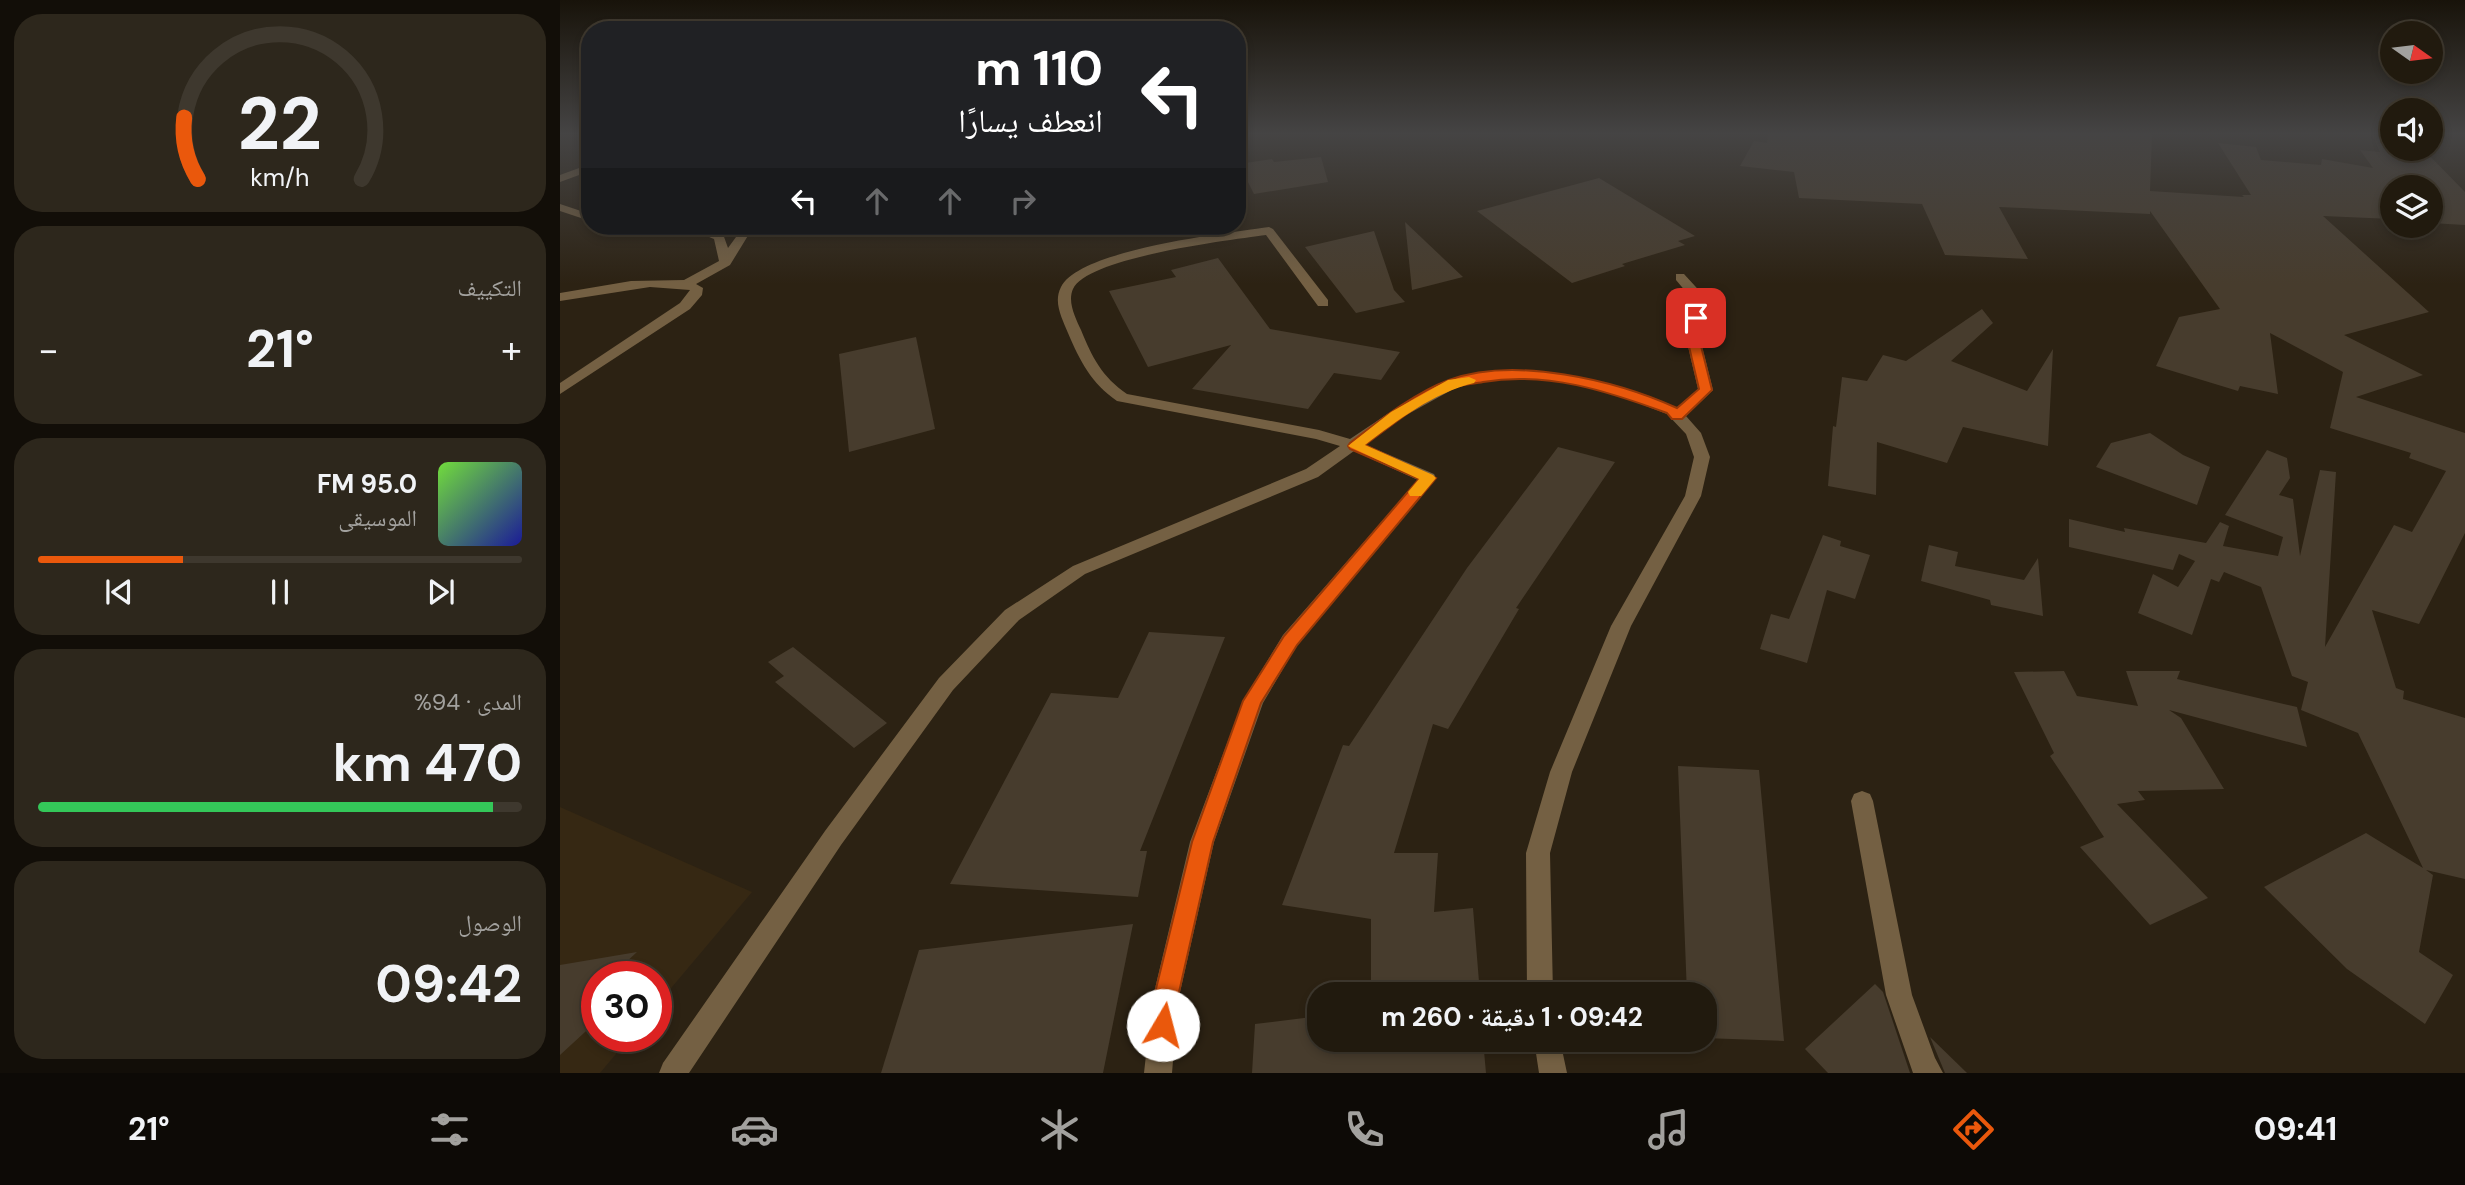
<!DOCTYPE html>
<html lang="ar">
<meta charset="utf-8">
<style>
:root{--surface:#211a0e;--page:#2d271c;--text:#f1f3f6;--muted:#a2a19e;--line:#3e382e;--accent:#ea580c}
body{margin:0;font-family:"DM Sans","Noto Naskh Arabic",sans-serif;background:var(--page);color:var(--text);direction:rtl;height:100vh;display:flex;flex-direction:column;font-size:26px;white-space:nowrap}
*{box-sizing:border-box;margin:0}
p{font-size:23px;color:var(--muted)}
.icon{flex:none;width:38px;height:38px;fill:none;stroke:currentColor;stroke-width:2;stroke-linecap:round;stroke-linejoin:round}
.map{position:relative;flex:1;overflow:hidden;direction:ltr}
.sheet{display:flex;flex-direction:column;gap:14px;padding:14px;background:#120e08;width:560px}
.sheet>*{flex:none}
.guide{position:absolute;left:21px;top:21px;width:665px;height:214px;border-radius:28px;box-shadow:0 4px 10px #0003,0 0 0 2px var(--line);direction:rtl;background:#202124;color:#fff;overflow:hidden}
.needle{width:46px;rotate:104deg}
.controls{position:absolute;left:1820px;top:21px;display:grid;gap:14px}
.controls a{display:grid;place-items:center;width:63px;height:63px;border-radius:50%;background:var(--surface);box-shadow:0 4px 10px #0003,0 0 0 2px var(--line);font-size:35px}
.speed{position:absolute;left:21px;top:961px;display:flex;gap:14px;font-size:35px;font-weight:700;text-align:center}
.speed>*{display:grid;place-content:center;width:91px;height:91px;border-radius:50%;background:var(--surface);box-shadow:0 4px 10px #0003,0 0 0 2px var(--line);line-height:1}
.speed .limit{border:10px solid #d22;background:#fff;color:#111}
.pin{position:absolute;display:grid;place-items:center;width:60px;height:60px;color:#fff;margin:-30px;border-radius:14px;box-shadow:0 4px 10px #0006}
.me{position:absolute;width:77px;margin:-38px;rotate:8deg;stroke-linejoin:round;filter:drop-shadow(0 0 5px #0008)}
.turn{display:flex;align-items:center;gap:24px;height:147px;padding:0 28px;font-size:32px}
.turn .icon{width:91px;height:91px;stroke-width:2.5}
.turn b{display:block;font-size:49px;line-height:60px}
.lanes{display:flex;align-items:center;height:66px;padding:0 28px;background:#0003;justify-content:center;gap:35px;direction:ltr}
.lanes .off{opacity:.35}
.big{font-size:52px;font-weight:700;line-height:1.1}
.sheet .widget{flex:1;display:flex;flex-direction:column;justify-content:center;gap:10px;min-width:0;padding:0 24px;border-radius:28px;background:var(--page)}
.sheet .dial{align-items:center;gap:0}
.dial svg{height:182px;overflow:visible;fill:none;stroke:var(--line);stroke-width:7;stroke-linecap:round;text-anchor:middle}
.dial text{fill:var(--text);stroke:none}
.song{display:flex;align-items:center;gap:21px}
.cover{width:84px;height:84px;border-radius:10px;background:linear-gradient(135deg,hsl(100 70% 55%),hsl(240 70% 35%))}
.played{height:7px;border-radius:4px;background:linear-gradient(90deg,var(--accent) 30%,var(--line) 30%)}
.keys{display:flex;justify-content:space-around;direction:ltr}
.heat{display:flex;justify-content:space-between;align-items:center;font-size:38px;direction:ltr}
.charge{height:10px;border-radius:5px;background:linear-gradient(90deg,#34c759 94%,var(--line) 0)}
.trip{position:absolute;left:747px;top:982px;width:410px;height:70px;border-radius:28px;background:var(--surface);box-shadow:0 4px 10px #0003,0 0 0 2px var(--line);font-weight:700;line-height:70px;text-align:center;direction:rtl}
.tabs{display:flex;height:112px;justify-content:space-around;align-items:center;background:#0d0a06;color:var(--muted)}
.tabs .icon{width:49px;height:49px}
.tabs .active{color:var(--accent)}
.tabs b{font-size:32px;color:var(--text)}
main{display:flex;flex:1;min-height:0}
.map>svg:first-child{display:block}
.built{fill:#362813}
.building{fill:#473c2d}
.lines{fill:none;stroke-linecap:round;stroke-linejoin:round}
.minor{fill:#746043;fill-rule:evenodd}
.route{fill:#ea580c;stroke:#983908;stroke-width:2}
.slow{fill:#f59e0b}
</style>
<main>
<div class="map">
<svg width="1905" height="1073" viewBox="0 0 1905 1073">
<rect width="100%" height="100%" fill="#2c2213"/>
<path class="built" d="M0 807 192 892 96 1006V976H37V1036H71L40 1073H0Z"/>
<g class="building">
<path d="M1208 134H1592L1590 191 1684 197 1682 195H1691L1658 143 1696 147 1701 160 1761 165 1762 159 1813 168 1800 150 1820 152 1812 135 1832 138V149H1863L1905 192V225L1871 223V187H1832V219L1763 216 1869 312 1784 335 1863 375 1796 397 1905 433V533L1859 624 1812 610 1836 688 1844 691 1843 699 1905 718V879L1866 870 1873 875 1859 952 1893 975 1865 1024 1787 969 1704 887 1806 833 1863 868 1798 733 1741 710 1748 682 1732 676 1701 587 1664 572 1659 582 1651 579 1632 635 1578 613 1593 574 1618 587 1635 561 1619 554 1613 570 1509 547V519L1565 532 1564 528 1646 543 1660 522 1669 526 1663 546 1718 556 1723 537 1665 515 1707 450 1727 458 1730 478 1719 495 1733 499 1740 556 1760 470 1776 472 1765 647 1834 525 1852 532 1886 471 1849 458 1851 453 1770 428 1783 372 1710 333 1718 394 1680 386 1678 391 1596 366 1619 317 1660 309 1590 211V214L1439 207 1468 259 1385 255 1362 204 1239 198 1234 172 1180 166 1194 141 1207 143Z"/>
<path d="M761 157 768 182 694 194 679 164 712 159 714 162Z"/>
<path d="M1039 178 1135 236 1118 241 1125 245 1062 264 1065 266 1012 283 917 211Z"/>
<path d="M845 222 903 277 852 290Z"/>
<path d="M814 231 834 290 845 302 796 313 745 247Z"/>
<path d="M658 258 710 329 840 352 821 380 774 373 748 409 632 389 671 345 588 367 549 291 616 277 611 270Z"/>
<path d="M1422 309 1433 323 1391 361 1467 391 1493 349 1488 446 1403 427 1387 463 1317 442 1316 495 1268 486 1273 426 1276 427 1282 377 1307 381 1323 355 1346 361Z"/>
<path d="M356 337 375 429 289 452 279 354Z"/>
<path d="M1590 433 1623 455 1650 467 1637 505 1536 467 1551 443Z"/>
<path d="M998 447 1055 462 956 608 959 609 888 729 873 724 834 853H878L874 912 913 908 920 994H811V919L722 905 783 745 789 746 907 568Z"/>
<path d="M1263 535 1281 541 1280 546 1310 555 1295 599 1267 590 1247 663 1200 649 1211 614 1229 619Z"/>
<path d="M1369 545 1398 552 1395 566 1464 580 1478 558 1483 616 1431 605 1430 600 1361 581Z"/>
<path d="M589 632 665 637 580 851H587L578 897 390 884 491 693 558 698Z"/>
<path d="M233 647 327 723 294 748 215 682 224 676 208 662Z"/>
<path d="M1504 671 1517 696 1578 706 1566 671H1620L1617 679 1737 707 1747 747 1609 710 1621 718 1664 789 1578 791 1585 800 1557 804 1648 898 1590 925 1520 847 1544 837 1490 756 1494 753 1454 672Z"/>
<path d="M1118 766 1199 770 1224 1041 1144 1038V994H1127Z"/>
<path d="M573 924 543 1073H321L359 950Z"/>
<path d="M77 952 51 976H37V1021L0 1055V965Z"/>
<path d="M1315 984 1323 992 1350 1073H1268L1245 1049Z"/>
<path d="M760 1016V1040H923L926 1073H692L695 1024Z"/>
<path d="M1370 1037 1407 1073H1385Z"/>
</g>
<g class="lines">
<g class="minor">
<path d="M30 164V171L0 182V175Z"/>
<path d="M0 204 30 214V221L0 211Z"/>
<path d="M43 226H138L163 234 168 248 184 226H197L189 234 170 265 136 284 143 288 142 295 130 309 0 394V383L120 303 130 290 90 287 0 301V293L71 281 124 280 159 261 154 239C121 224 64 241 43 226Z"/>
<path d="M709 227 713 229 768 300V306H758L706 235C670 240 528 257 513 289 507 302 516 319 521 330 532 357 542 377 567 394L759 430 790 439C821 419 852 395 887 381 896 376 908 376 918 374 989 362 1051 383 1117 408L1138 389 1126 338 1132 299 1116 280V274H1124L1146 298 1140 338 1153 390 1126 416 1141 433 1150 457 1141 496 1071 626 1012 772 990 853 993 994H967L966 853 990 772 1051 626 1125 496 1134 457 1126 434 1107 414 1057 395 1001 381 950 377 897 387 841 418 804 444 874 474 876 478 737 645 703 703 654 842 618 1001 612 1073H584L592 1001 630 842 683 701 723 635 858 480 794 451 758 477 525 574 459 620 393 690 281 845 129 1073H99L103 1063 265 831 379 678 445 610 513 566 746 469 780 446 756 439 557 401C531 383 520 361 508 333 502 318 493 302 501 287 520 249 668 233 709 227Z"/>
<path d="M1302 791 1310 794 1313 801 1352 995 1375 1058 1383 1073H1353L1326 995 1291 801 1294 794Z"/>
<path d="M974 1040H1000L1007 1073H979Z"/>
</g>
</g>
<linearGradient id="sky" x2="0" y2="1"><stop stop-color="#18130a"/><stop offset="0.47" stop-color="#454444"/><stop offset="1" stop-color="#454444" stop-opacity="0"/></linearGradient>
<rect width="1905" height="284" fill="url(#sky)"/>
<path class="route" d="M1136 315 1142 318 1139 338 1152 390 1122 419H1112L1107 413C1047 391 987 371 923 382 914 384 904 384 896 387 863 399 833 424 805 445L876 478 737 645 701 703 653 842 617 1001 611 1033 603 1037 594 1033 591 1025 593 1001 632 842 683 701 724 636 859 479 790 449 788 446 790 443C819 421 854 393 889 380 955 356 1055 380 1117 408L1139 389 1127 338 1130 318Z"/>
<path class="slow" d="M909 377 916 380 914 383C873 393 838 420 805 445L873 475 876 478 861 496H850L848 492 859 479 788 446 831 412 888 380Z"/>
</svg>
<div class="controls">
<a><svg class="needle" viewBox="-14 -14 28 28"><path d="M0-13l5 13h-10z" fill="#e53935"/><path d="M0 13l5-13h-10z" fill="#a2a19e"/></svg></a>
<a><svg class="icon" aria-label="sound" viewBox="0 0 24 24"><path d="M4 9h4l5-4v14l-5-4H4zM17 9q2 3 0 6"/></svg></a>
<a><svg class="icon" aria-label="layers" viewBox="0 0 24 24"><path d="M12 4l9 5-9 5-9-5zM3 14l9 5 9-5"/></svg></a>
</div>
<div class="speed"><div class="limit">30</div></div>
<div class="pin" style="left:1136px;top:318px;background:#d93025"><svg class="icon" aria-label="arrive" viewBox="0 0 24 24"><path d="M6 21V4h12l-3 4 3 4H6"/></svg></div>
<svg class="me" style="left:603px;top:1025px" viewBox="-20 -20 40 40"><circle r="19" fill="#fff"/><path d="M0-13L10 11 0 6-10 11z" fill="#ea580c"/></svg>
<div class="trip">09:42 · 1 دقيقة · 260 m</div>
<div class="guide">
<div class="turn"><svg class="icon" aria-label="left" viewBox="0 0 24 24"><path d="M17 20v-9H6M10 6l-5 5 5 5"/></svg><div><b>110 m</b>انعطف يسارًا</div></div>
<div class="lanes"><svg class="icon" aria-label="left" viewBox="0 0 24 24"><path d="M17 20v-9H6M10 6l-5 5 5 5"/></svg><svg class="icon off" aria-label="ahead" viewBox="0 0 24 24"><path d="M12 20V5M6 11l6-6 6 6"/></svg><svg class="icon off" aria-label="ahead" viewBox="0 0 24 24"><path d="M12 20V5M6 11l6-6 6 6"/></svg><svg class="icon off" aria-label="right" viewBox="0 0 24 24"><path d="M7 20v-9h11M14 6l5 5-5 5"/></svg></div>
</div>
</div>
<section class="sheet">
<div class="widget dial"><svg viewBox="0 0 100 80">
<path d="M14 69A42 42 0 1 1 86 69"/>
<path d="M14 69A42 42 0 0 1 8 42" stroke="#ea580c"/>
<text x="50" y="56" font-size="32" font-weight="700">22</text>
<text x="50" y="72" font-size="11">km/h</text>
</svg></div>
<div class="widget"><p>التكييف</p>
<div class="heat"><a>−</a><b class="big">21°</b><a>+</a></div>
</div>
<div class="widget">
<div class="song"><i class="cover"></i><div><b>95.0 FM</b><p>الموسيقى</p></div></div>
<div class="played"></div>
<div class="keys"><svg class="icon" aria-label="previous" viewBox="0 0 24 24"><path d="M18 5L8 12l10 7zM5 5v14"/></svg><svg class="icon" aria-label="pause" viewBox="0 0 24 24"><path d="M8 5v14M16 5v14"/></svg><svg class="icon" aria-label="next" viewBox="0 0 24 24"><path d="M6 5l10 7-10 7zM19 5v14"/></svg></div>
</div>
<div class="widget"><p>المدى · 94%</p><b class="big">470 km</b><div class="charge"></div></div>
<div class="widget"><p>الوصول</p><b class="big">09:42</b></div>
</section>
</main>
<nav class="tabs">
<b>09:41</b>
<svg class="icon active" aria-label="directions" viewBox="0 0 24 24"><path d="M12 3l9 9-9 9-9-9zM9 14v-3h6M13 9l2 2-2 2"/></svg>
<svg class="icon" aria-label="music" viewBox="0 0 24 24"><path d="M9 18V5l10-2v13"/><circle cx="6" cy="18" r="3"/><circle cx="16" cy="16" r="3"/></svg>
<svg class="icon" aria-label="phone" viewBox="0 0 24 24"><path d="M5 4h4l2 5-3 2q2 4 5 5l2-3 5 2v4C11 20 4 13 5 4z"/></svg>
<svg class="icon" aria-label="climate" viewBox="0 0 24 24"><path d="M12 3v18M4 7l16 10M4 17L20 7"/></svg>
<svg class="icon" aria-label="car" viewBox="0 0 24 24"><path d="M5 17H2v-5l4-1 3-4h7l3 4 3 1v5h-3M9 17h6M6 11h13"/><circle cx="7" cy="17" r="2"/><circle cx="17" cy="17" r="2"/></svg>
<svg class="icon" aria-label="filters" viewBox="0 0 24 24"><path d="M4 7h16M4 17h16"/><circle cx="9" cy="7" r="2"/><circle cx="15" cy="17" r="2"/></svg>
<b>21°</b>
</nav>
